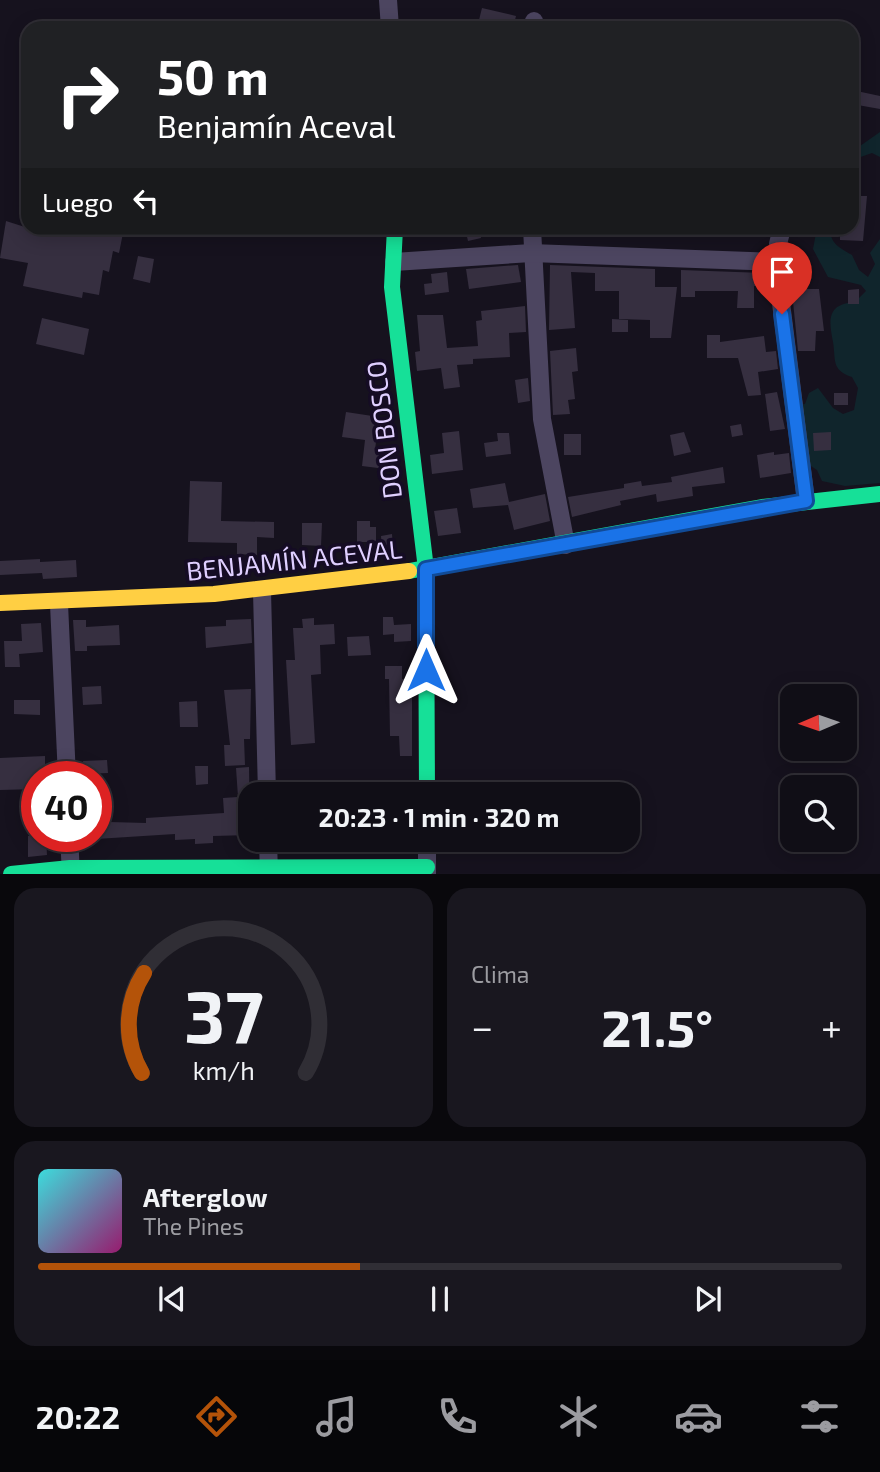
<!DOCTYPE html>
<html lang="es">
<meta charset="utf-8">
<style>
:root{--surface:#100e16;--page:#19171f;--text:#f1f3f6;--muted:#9c9ca1;--line:#302e35;--accent:#b45309}
body{margin:0;font-family:"Exo 2",sans-serif;background:var(--page);color:var(--text);height:100vh;display:flex;flex-direction:column;font-size:26px;white-space:nowrap}
*{box-sizing:border-box;margin:0}
p{font-size:23px;color:var(--muted)}
.icon{flex:none;width:38px;height:38px;fill:none;stroke:currentColor;stroke-width:2;stroke-linecap:round;stroke-linejoin:round}
.map{position:relative;height:874px;overflow:hidden}
.drawer{display:flex;flex-direction:column;gap:14px;padding:14px;background:#09080c;flex:1}
.drawer>*{flex:none}
.guide{position:absolute;left:21px;top:21px;width:838px;height:214px;border-radius:21px;box-shadow:0 4px 18px #0003,0 0 0 2px var(--line);background:#202124;color:#fff;overflow:hidden}
.needle{width:46px;rotate:268deg}
.buttons{position:absolute;left:780px;top:684px;display:grid;gap:14px}
.buttons a{display:grid;place-items:center;width:77px;height:77px;border-radius:14px;background:var(--surface);box-shadow:0 4px 18px #0003,0 0 0 2px var(--line);font-size:35px}
.speed{position:absolute;left:21px;top:761px;display:flex;gap:14px;font-size:35px;font-weight:700;text-align:center}
.speed>*{display:grid;place-content:center;width:91px;height:91px;border-radius:50%;background:var(--surface);box-shadow:0 4px 18px #0003,0 0 0 2px var(--line);line-height:1}
.speed .limit{border:10px solid #d22;background:#fff;color:#111}
.pin{position:absolute;display:grid;place-items:center;width:60px;height:60px;color:#fff;margin:-72px -30px;border-radius:50% 50% 50% 0;rotate:-45deg;box-shadow:0 0 7px #0007}
.pin .icon{rotate:45deg}
.me{position:absolute;width:77px;margin:-38px;rotate:0deg;stroke-linejoin:round;filter:drop-shadow(0 0 5px #0008)}
.turn{display:flex;align-items:center;gap:24px;height:147px;padding:0 21px;font-size:32px}
.turn .icon{width:91px;height:91px;stroke-width:2.5}
.turn b{display:block;font-size:49px;line-height:60px}
.then{display:flex;align-items:center;height:66px;padding:0 21px;background:#0003;gap:14px;font-size:26px}
.big{font-size:52px;font-weight:700;line-height:1.1}
.drawer .widget{flex:1;display:flex;flex-direction:column;justify-content:center;gap:10px;min-width:0;padding:0 24px;border-radius:21px;background:var(--page)}
.drawer .dial{align-items:center;gap:0}
.dial svg{height:182px;overflow:visible;fill:none;stroke:var(--line);stroke-width:7;stroke-linecap:round;text-anchor:middle}
.dial text{fill:var(--text);stroke:none}
.song{display:flex;align-items:center;gap:21px}
.cover{width:84px;height:84px;border-radius:10px;background:linear-gradient(135deg,hsl(180 70% 55%),hsl(320 70% 35%))}
.played{height:7px;border-radius:4px;background:linear-gradient(90deg,var(--accent) 40%,var(--line) 40%)}
.keys{display:flex;justify-content:space-around;direction:ltr}
.heat{display:flex;justify-content:space-between;align-items:center;font-size:38px;direction:ltr}
.drawer .tiles{flex:1;display:grid;gap:14px;grid-template-columns:1fr 1fr}
.widget:last-child{grid-column:span 2}
.trip{position:absolute;left:238px;top:782px;width:402px;height:70px;border-radius:21px;background:var(--surface);box-shadow:0 4px 18px #0003,0 0 0 2px var(--line);font-weight:700;line-height:70px;text-align:center}
.tab-bar{display:flex;height:112px;justify-content:space-around;align-items:center;background:#060609;color:var(--muted)}
.tab-bar .icon{width:49px;height:49px}
.tab-bar .selected{color:var(--accent)}
.tab-bar b{font-size:32px;color:var(--text)}
.map>svg:first-child{display:block}
.green{fill:#10252c}
.building{fill:#362f40}
.lines{fill:none;stroke-linecap:round;stroke-linejoin:round}
.street{stroke:#4c4560;stroke-width:18}
.fast{stroke:#16e098;stroke-width:16}
.slow{stroke:#ffcf43;stroke-width:16}
.route-casing{stroke:#114b97;stroke-width:18}
.route{stroke:#1a73e8;stroke-width:12}
.labels{text-anchor:middle;dominant-baseline:central;stroke-width:7;stroke-linejoin:round;paint-order:stroke}
.street-label{font-size:26px;fill:#dfcfff;stroke:#150c24}
</style>
<div class="map">
<svg width="880" height="874" viewBox="0 0 880 874">
<rect width="100%" height="100%" fill="#16121e"/>
<g class="green">
<path d="M880 132V157L872 153 852 160V145L860 146Z"/>
<path d="M817 228H830C830 244 840 248 852 255L859 270 868 277 875 264 870 253 880 239V483L845 486 822 481 817 470 805 462 794 405 805 404 809 393 818 388 833 408 843 414 854 410 858 388 852 377C831 370 836 360 833 342 829 321 826 304 855 302L866 291 861 285 828 277 813 249Z"/>
</g>
<g class="building">
<path d="M482 8 516 16 513 28H477Z"/>
<path d="M852 90 880 96V109L852 104Z"/>
<path d="M852 196H867L863 241 840 240V228H852Z"/>
<path d="M6 221 28 228H124L119 253 113 251 109 272 103 270 99 295 83 292 82 298 23 286 28 263 0 258Z"/>
<path d="M465 228H479L481 238 468 241Z"/>
<path d="M138 256 154 259 150 283 133 279Z"/>
<path d="M518 265 521 282 469 289 466 269Z"/>
<path d="M550 265 655 269V287H677L671 338H650V320L619 319V291H595V273L571 272 575 328 549 330Z"/>
<path d="M681 270 767 273 768 286H754V308H737L738 291H695V297H681Z"/>
<path d="M447 272 449 292 425 295 424 284 432 283 431 274Z"/>
<path d="M790 272H802V289H819L824 331H816L815 351H798Z"/>
<path d="M859 289V304H848V290Z"/>
<path d="M525 306 526 332 509 333 510 357 473 359V364L457 365 460 387 444 389 441 368 417 371 415 352 420 351 417 315H443L447 348 478 346 476 321 482 320 481 311Z"/>
<path d="M42 318 89 329 84 355 36 344Z"/>
<path d="M612 319 628 320V332H612Z"/>
<path d="M707 335H720V342L764 336 766 352 776 351 778 369 758 372 761 395 748 396 738 358H707Z"/>
<path d="M576 348 578 371 572 372 575 399 568 400 570 414 553 415 550 351Z"/>
<path d="M528 378 530 401 518 403 515 380Z"/>
<path d="M777 392 785 429 770 431 765 394Z"/>
<rect x="834" y="393" width="14" height="12"/>
<path d="M346 412 379 417 375 450 388 452 386 469 362 466 365 440 342 437Z"/>
<path d="M741 424 743 435 732 437 730 426Z"/>
<path d="M459 431 463 470 432 474 430 455 444 453 442 433Z"/>
<path d="M684 432 691 452 674 456 670 435Z"/>
<path d="M831 432V450L814 451 813 433Z"/>
<path d="M497 433H509L511 454 486 457 484 443 498 441Z"/>
<rect x="564" y="434" width="17" height="21"/>
<path d="M774 452V455L789 453 791 473 760 478 757 455Z"/>
<path d="M723 467 725 483 692 487 693 496 657 502 656 494 620 501 621 505 572 517 568 497 624 488V484L641 481 642 486 672 482 671 477Z"/>
<path d="M190 481 222 482 221 521 274 522V538L257 537V555L237 554V543L188 542Z"/>
<path d="M505 483 509 502 545 494 550 521 514 530 508 505 473 508 470 489Z"/>
<path d="M457 508 461 533 438 536 434 511Z"/>
<path d="M357 521H370V527H376V542H357Z"/>
<path d="M302 523H322L321 546 302 545Z"/>
<path d="M392 534 393 547 382 548 381 536Z"/>
<path d="M40 559V562L76 560 77 577 43 579 42 573 0 575V561Z"/>
<path d="M383 617H393L394 625 411 624V641L394 642V634L383 635Z"/>
<path d="M314 618V625L334 624 335 644 320 645 321 674 311 675 315 743 291 745 286 660H295L293 628H303L302 619Z"/>
<path d="M251 619 252 643 206 648 205 627 226 626V620Z"/>
<path d="M73 620H86V627L119 625 120 645 87 646V651H75Z"/>
<path d="M41 623 43 652 19 654 20 667H5L4 641H22L21 624Z"/>
<path d="M369 636 371 655 348 656 347 637Z"/>
<path d="M385 666H402V679H412V756H400L399 736H390L389 679H385Z"/>
<path d="M101 686 102 704 83 705 82 687Z"/>
<path d="M251 689 250 739H244L245 765 225 766 224 745H230L224 690Z"/>
<path d="M14 700H40V715L14 714Z"/>
<path d="M197 701 198 727H180L179 702Z"/>
<path d="M45 756V776H37V789L0 790V758Z"/>
<path d="M107 760 108 773 84 774 83 761Z"/>
<path d="M195 766H208V784L196 785Z"/>
<path d="M249 767 250 835 213 836V843L195 844V839L175 840V834L96 839V804L109 803 110 822 146 823V818L224 813 223 798 238 797 236 768Z"/>
<path d="M303 781V794H285V782Z"/>
<path d="M28 836H46L47 855 28 857Z"/>
</g>
<g class="lines">
<g class="street">
<path d="M388 0 390 28"/>
<path d="M534 28V21"/>
<path d="M532 228 542 419 566 545"/>
<path d="M782 228 778 244 779 287 806 501"/>
<path d="M394 262 531 253 779 262"/>
<path d="M262 591 267 794"/>
<path d="M59 604 67 777"/>
<path d="M69 836 71 874"/>
<path d="M268 840 269 874"/>
<path d="M427 840V874"/>
</g>
<g class="fast">
<path d="M395 228 392 287 426 569 427 794"/>
<path d="M409 571 762 507 880 494"/>
<path d="M11 874 70 868 427 867"/>
</g>
<path class="slow" d="M0 603 214 594 409 571"/>
</g>
<g class="lines">
<g class="route-casing">
<path id="route" d="M426 670V569L806 501 782 314"/>
</g>
<use href="#route" class="route"/>
</g>
<g class="labels">
<g class="street-label">
<text transform="translate(383 430) rotate(-97)">DON BOSCO</text>
<text transform="translate(294 559) rotate(-6)">BENJAMÍN ACEVAL</text>
</g>
</g>
</svg>
<div class="buttons">
<a><svg class="needle" viewBox="-14 -14 28 28"><path d="M0-13l5 13h-10z" fill="#e53935"/><path d="M0 13l5-13h-10z" fill="#9c9ca1"/></svg></a>
<a><svg class="icon" aria-label="search" viewBox="0 0 24 24"><circle cx="10" cy="10" r="6"/><path d="M15 15l6 6"/></svg></a>
</div>
<div class="speed"><div class="limit">40</div></div>
<div class="pin" style="left:782px;top:314px;background:#d93025"><svg class="icon" aria-label="arrive" viewBox="0 0 24 24"><path d="M6 21V4h12l-3 4 3 4H6"/></svg></div>
<svg class="me" style="left:426px;top:670px" viewBox="-20 -20 40 40"><path d="M0-17L14 15 0 8-14 15z" fill="#1a73e8" stroke="#fff" stroke-width="4"/></svg>
<div class="trip">20:23 · 1 min · 320 m</div>
<div class="guide">
<div class="turn"><svg class="icon" aria-label="right" viewBox="0 0 24 24"><path d="M7 20v-9h11M14 6l5 5-5 5"/></svg><div><b>50 m</b>Benjamín Aceval</div></div>
<div class="then">Luego<svg class="icon" aria-label="left" viewBox="0 0 24 24"><path d="M17 20v-9H6M10 6l-5 5 5 5"/></svg></div>
</div>
</div>
<section class="drawer">
<div class="tiles">
<div class="widget dial"><svg viewBox="0 0 100 80">
<path d="M14 69A42 42 0 1 1 86 69"/>
<path d="M14 69A42 42 0 0 1 15 25" stroke="#b45309"/>
<text x="50" y="56" font-size="32" font-weight="700">37</text>
<text x="50" y="72" font-size="11">km/h</text>
</svg></div>
<div class="widget"><p>Clima</p>
<div class="heat"><a>−</a><b class="big">21.5°</b><a>+</a></div>
</div>
<div class="widget">
<div class="song"><i class="cover"></i><div><b>Afterglow</b><p>The Pines</p></div></div>
<div class="played"></div>
<div class="keys"><svg class="icon" aria-label="previous" viewBox="0 0 24 24"><path d="M18 5L8 12l10 7zM5 5v14"/></svg><svg class="icon" aria-label="pause" viewBox="0 0 24 24"><path d="M8 5v14M16 5v14"/></svg><svg class="icon" aria-label="next" viewBox="0 0 24 24"><path d="M6 5l10 7-10 7zM19 5v14"/></svg></div>
</div>
</div>
</section>
<nav class="tab-bar">
<b>20:22</b>
<svg class="icon selected" aria-label="directions" viewBox="0 0 24 24"><path d="M12 3l9 9-9 9-9-9zM9 14v-3h6M13 9l2 2-2 2"/></svg>
<svg class="icon" aria-label="music" viewBox="0 0 24 24"><path d="M9 18V5l10-2v13"/><circle cx="6" cy="18" r="3"/><circle cx="16" cy="16" r="3"/></svg>
<svg class="icon" aria-label="phone" viewBox="0 0 24 24"><path d="M5 4h4l2 5-3 2q2 4 5 5l2-3 5 2v4C11 20 4 13 5 4z"/></svg>
<svg class="icon" aria-label="climate" viewBox="0 0 24 24"><path d="M12 3v18M4 7l16 10M4 17L20 7"/></svg>
<svg class="icon" aria-label="car" viewBox="0 0 24 24"><path d="M5 17H2v-5l4-1 3-4h7l3 4 3 1v5h-3M9 17h6M6 11h13"/><circle cx="7" cy="17" r="2"/><circle cx="17" cy="17" r="2"/></svg>
<svg class="icon" aria-label="filters" viewBox="0 0 24 24"><path d="M4 7h16M4 17h16"/><circle cx="9" cy="7" r="2"/><circle cx="15" cy="17" r="2"/></svg>
</nav>
